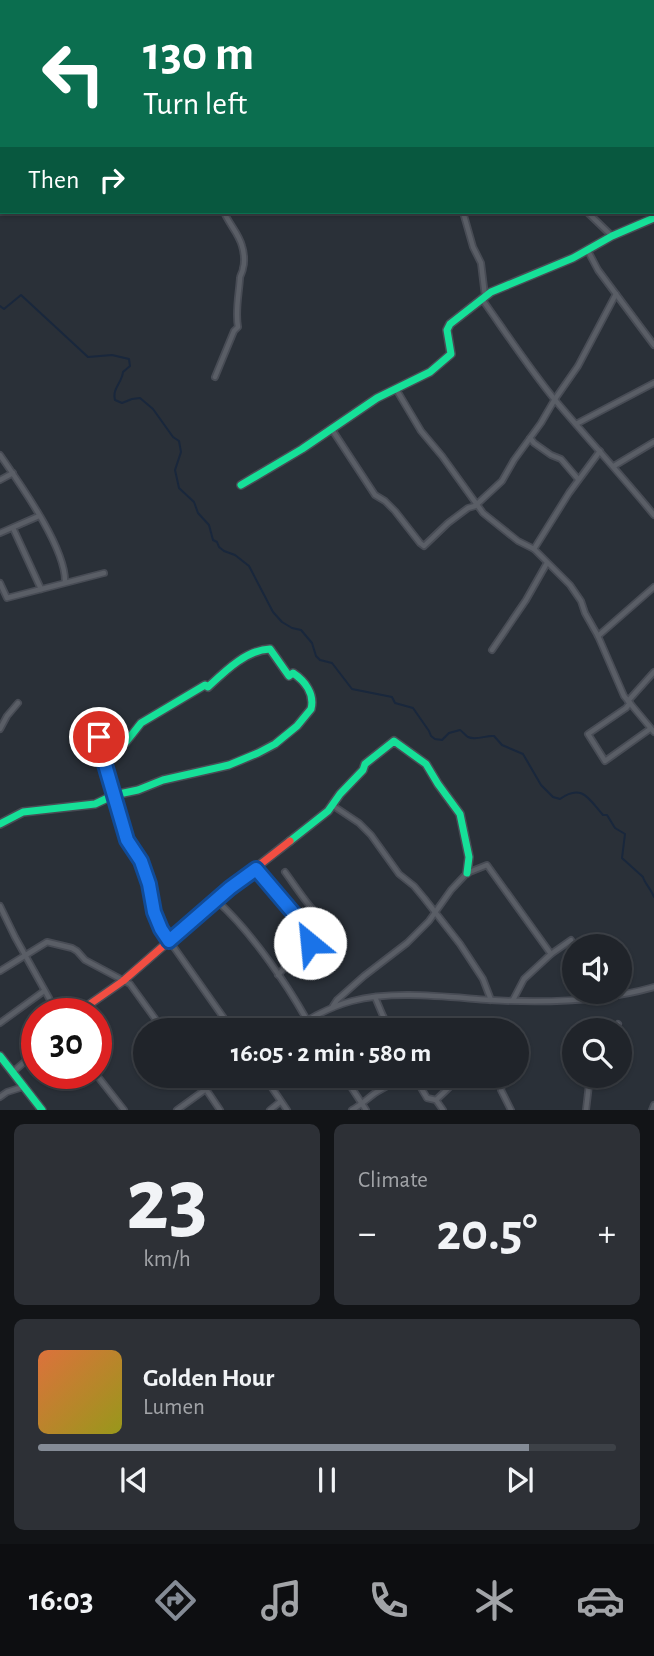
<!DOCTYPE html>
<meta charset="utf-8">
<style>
:root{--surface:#20242a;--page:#2d3036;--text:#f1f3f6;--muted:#a2a4a8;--line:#3d4147;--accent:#848b96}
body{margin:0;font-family:"Alegreya Sans",sans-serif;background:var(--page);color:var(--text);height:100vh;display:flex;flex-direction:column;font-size:26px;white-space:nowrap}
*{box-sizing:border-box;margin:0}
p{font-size:23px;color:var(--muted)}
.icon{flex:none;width:38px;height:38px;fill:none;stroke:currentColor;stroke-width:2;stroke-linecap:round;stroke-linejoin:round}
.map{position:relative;height:1110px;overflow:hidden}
.sheet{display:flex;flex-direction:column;gap:14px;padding:14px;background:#121417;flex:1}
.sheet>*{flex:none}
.top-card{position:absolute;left:0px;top:0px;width:654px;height:214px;box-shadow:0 2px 5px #0004,0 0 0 2px var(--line);background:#0b6e4f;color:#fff;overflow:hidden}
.controls{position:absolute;left:562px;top:934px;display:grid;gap:14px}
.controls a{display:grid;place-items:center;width:70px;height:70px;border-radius:50%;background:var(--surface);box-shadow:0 2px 5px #0004,0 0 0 2px var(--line);font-size:35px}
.speed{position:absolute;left:21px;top:998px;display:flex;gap:14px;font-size:35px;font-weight:700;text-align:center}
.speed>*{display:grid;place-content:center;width:91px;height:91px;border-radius:50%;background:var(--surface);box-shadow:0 2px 5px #0004,0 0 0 2px var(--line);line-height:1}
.speed .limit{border:10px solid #d22;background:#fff;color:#111}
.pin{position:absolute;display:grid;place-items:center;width:60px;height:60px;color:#fff;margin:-30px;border:4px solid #fff;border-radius:50%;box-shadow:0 2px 7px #0007}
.me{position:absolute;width:77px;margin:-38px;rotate:332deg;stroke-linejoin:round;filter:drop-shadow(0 0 5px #0008)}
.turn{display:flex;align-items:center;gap:24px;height:147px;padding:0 28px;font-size:32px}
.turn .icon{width:91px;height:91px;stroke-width:2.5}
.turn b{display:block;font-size:49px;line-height:60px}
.then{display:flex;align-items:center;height:66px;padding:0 28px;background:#0003;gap:14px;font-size:26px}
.big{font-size:52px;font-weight:700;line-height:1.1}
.sheet .widget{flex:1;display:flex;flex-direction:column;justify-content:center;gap:10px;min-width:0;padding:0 24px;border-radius:10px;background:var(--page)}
.sheet .dial{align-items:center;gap:0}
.dial b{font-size:91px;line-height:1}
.song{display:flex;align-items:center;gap:21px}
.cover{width:84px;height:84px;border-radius:10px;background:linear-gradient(135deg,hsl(20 70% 55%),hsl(60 70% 35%))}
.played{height:7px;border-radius:4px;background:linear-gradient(90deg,var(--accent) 85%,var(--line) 85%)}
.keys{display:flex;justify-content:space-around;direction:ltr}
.heat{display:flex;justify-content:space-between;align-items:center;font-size:38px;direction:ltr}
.sheet .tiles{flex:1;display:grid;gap:14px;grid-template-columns:1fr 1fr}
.widget:last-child{grid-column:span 2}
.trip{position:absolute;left:133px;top:1018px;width:396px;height:70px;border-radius:35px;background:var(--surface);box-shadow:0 2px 5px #0004,0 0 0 2px var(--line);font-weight:700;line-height:70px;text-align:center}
.tabs{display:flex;height:112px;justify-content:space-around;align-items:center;background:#0d0e11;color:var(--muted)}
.tabs .icon{width:49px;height:49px}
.tabs .current{color:var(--accent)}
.tabs b{font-size:32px;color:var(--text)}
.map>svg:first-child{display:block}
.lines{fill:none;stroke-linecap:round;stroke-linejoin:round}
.stream{stroke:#19273c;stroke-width:2}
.street-casing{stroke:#484c55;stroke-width:8}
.fast-casing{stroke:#484c55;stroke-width:10}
.jam-casing{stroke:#484c55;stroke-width:10}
.street{stroke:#5a5e66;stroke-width:4.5}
.fast{stroke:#16e098;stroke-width:7}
.jam{stroke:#f24e42;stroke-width:7}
.route-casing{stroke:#114b97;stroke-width:18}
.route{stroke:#1a73e8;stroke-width:12}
</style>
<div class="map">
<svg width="654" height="1110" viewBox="0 0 654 1110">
<rect width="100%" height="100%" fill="#2a3038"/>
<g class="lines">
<path class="stream" d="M0 306 4 309 21 295 88 357 112 355 129 359 130 366 123 372C122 383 112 388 115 400L122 403 132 399 140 398 153 409 173 437 179 441 181 452 175 470 179 488 194 502 198 513 209 525 213 540 217 542 219 547 224 551 235 555 249 566 273 612 282 622 292 628 301 630 312 643 316 656 320 660 332 663 352 689 392 697 395 703 413 708 429 731 431 736 435 739 442 740 449 733 460 730C463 732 465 735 468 737 476 741 486 735 494 736L502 745 523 754 541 785 553 797 560 799C582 783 589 799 603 815H607L615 828 625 834 622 858 643 877C645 884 651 889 654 897"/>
<g class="street-casing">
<g id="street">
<path d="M227 0V2"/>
<path d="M265 0V2"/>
<path d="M539 0 540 2"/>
<path d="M639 0V2"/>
<path d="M153 2 155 0"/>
<path d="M192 2 194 0"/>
<path d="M243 2 244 0"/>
<path d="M653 31 654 30"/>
<path d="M653 194 654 196"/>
<path d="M463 212 473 247 481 263 485 296"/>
<path d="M587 212 612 236"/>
<path d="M588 251 598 270 654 345"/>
<path d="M482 299C506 333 529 368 555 400 588 439 622 476 654 515"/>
<path d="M215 377 234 331 238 327C235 311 239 294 240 278 240 275 243 272 243 268 245 262 244 252 242 246 239 234 229 224 224 212"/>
<path d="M396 389 421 431 442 456 483 513 518 541 534 549 570 585 581 601 585 613 598 636 624 696 654 732"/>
<path d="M576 424 654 383"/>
<path d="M331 428 375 495 385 501 395 511 420 543 424 546 448 523 468 508 475 506 502 481 514 460 541 423 555 399 578 366 616 294"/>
<path d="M530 438 534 443 551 455 561 459 578 479"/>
<path d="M0 455C20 484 66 548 65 582"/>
<path d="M614 466 654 442"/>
<path d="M0 480 13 473"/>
<path d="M13 528 41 589"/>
<path d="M0 533 39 516"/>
<path d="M534 549 569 493 600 451"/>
<path d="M0 583 7 598 104 573"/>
<path d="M598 636 654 587"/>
<path d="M492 650 526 600 547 563"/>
<path d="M628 701 654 672"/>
<path d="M630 703 626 708 588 734 605 761 650 729"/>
<path d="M96 727 99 744 111 783 114 800 117 805 120 820 127 840 141 861 149 884 154 912 161 929 233 1031"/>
<path d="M0 729 7 716 18 703"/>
<path d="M332 805 359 823 371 835 399 874 414 886 424 898 460 944 483 979 491 1000"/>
<path d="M256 869 310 933 312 939 309 949"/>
<path d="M216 900C252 932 290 988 313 1031"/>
<path d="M0 906 15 937 49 998 55 1013"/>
<path d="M0 971 47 942 72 948 77 951 85 960 130 984 164 1031"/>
<path d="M278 975C290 960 308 952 323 940 331 925 318 916 309 905 301 895 293 883 285 872"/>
<path d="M375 997 383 1016 391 1031"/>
<path d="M513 1000 524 979 551 954 571 940"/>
<path d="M333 1006 337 1000 364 976 407 943 429 921 451 890 467 873 487 865 551 954"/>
<path d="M0 1023 44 991"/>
<path d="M289 1031C309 1019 329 1007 352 1001 393 990 447 997 490 1000 544 1003 602 1002 654 987"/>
<path d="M613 1031 618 1024"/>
<path d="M13 1072 37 1051"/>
<path d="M95 1073 124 1110"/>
<path d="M197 1076 220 1110"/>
<path d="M264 1076 287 1110"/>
<path d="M344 1076 366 1110"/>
<path d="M414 1076 427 1098 436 1100 443 1110"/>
<path d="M504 1076 501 1090 511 1110"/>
<path d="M0 1097 7 1092 23 1087"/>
<path d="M436 1100 461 1076"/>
<path d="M177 1110 224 1076"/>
<path d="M270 1110 280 1102"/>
<path d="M352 1110C361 1105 367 1099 375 1093 385 1087 395 1082 405 1076"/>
<path d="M586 1110 590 1076"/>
<path d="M652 1110 654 1105"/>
</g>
</g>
<g class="fast-casing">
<g id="fast">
<path d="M241 485 302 449 377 398 430 372 451 354 447 330 450 324 491 292 573 258 612 236 654 218"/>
<path d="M0 824 23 812 95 804 114 795 138 790 163 780 229 765 258 753 275 744 297 726 311 709C315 694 305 681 293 673L289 676 270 649C246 650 225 671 208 687L205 685 141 723 126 742 118 747 101 753"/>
<path d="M290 841 328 811 340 794 363 770 365 764 394 741 426 764 438 784 460 814 469 857 467 873"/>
<path d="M0 1056 42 1110"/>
</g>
</g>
<g class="jam-casing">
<path id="jam" d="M77 1013 123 981 230 888 290 841"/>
</g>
<use href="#street" class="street"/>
<use href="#fast" class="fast"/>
<use href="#jam" class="jam"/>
</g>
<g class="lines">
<g class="route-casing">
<path id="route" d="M99 737V744L127 840 141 861 149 884 154 912 161 929 169 941 230 888 256 869 306 928 312 937 310 943"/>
</g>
<use href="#route" class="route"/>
</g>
</svg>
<div class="controls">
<a><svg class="icon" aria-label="sound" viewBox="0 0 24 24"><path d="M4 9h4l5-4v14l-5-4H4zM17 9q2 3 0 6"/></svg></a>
<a><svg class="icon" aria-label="search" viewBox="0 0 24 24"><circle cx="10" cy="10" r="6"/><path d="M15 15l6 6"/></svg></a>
</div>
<div class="speed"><div class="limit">30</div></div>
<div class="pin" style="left:99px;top:737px;background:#d93025"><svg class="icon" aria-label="arrive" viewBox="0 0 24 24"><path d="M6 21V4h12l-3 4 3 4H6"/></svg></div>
<svg class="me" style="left:310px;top:943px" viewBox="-20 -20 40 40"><circle r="19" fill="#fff"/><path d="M0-13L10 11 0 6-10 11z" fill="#1a73e8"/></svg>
<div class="trip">16:05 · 2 min · 580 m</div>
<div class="top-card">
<div class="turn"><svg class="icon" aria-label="left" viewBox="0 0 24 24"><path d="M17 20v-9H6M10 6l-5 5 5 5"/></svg><div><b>130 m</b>Turn left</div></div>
<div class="then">Then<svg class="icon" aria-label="right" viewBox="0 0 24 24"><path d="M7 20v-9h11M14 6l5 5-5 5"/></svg></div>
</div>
</div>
<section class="sheet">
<div class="tiles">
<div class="widget dial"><b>23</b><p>km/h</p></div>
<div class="widget"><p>Climate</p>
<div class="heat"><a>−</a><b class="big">20.5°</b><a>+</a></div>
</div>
<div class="widget">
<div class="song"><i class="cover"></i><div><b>Golden Hour</b><p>Lumen</p></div></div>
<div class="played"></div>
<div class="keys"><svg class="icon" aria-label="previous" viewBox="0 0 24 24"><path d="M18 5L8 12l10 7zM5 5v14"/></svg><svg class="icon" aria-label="pause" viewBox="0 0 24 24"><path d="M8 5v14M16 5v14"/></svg><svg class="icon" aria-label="next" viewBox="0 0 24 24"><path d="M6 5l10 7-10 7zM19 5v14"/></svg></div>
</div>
</div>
</section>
<nav class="tabs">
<b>16:03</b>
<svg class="icon current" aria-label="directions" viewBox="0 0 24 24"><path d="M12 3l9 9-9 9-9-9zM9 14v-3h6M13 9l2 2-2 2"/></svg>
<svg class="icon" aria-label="music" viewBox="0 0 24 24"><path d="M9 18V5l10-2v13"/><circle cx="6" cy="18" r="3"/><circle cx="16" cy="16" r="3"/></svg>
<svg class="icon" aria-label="phone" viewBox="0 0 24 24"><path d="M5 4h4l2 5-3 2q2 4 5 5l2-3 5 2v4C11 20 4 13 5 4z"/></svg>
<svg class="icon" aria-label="climate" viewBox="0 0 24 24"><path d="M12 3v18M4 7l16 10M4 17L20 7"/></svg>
<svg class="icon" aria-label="car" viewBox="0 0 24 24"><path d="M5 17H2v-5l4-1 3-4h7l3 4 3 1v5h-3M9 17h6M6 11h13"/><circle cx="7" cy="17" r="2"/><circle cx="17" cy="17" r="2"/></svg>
</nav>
